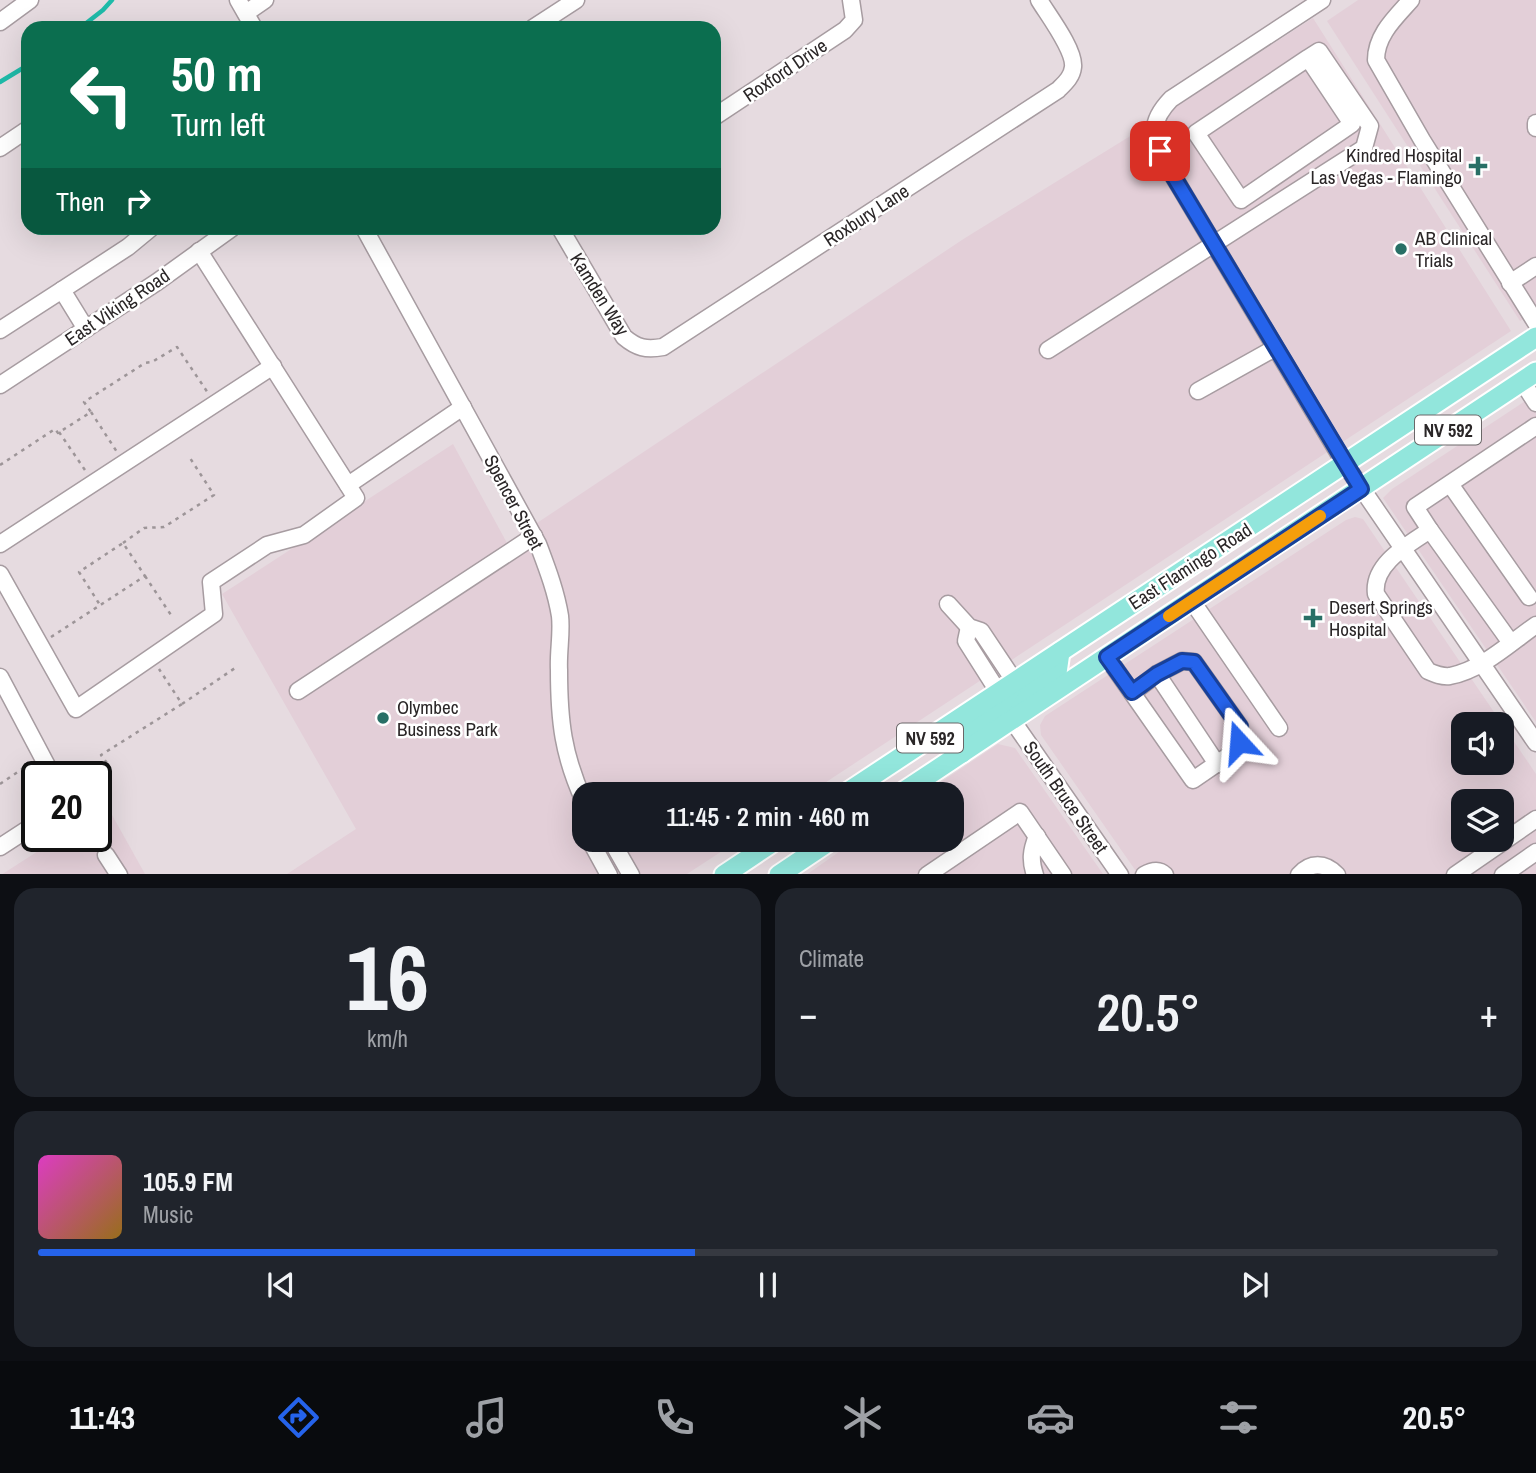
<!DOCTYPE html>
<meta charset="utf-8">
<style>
:root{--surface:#171b24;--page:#20242c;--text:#f1f3f6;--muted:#9ea1a6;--line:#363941;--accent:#2563eb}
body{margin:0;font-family:"Archivo Narrow",sans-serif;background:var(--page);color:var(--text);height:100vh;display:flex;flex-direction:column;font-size:26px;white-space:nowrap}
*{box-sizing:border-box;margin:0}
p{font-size:23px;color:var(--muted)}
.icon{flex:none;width:38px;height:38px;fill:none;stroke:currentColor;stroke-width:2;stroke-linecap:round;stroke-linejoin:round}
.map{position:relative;height:874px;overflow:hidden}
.side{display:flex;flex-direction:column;gap:14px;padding:14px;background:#0d0f14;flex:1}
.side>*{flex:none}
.guide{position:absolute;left:21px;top:21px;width:700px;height:214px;border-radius:21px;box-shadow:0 7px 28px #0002;background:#0b6e4f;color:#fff;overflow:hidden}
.buttons{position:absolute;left:1451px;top:712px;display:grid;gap:14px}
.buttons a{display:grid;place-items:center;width:63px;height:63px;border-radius:14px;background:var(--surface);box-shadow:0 7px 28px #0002;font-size:35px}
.speed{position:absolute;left:21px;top:761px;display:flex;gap:14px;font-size:35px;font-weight:700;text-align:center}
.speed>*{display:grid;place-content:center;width:91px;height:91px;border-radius:50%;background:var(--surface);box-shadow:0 7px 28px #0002;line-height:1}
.speed .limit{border:4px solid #111;border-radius:10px;background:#fff;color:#111}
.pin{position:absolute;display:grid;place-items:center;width:60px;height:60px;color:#fff;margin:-30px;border-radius:14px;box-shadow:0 4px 10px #0006}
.me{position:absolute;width:77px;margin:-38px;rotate:341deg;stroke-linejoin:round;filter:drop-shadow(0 0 5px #0008)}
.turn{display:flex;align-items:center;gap:24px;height:147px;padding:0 35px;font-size:32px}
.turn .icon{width:91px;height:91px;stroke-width:2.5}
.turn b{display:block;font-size:49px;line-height:60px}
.then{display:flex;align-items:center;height:66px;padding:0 35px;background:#0003;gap:14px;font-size:26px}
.big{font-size:52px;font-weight:600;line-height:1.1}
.side .tile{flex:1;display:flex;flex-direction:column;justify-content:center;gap:10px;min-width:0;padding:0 24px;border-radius:21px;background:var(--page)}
.side .dial{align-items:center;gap:0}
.dial b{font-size:91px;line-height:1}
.song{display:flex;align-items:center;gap:21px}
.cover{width:84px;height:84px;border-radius:10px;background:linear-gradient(135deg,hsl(310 70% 55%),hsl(40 70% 35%))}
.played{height:7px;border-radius:4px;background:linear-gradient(90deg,var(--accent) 45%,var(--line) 45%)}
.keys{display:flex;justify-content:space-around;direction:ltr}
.heat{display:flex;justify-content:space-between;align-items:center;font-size:38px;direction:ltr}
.side .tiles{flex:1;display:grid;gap:14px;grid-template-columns:1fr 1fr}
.tile:last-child{grid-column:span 2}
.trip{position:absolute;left:572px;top:782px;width:392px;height:70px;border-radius:21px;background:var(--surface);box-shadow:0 7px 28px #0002;font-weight:600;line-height:70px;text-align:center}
.tabs{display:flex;height:112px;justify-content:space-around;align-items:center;background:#090b0e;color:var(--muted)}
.tabs .icon{width:49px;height:49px}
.tabs .active{color:var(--accent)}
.tabs b{font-size:32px;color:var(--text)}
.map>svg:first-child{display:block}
.built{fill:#e3cfd8;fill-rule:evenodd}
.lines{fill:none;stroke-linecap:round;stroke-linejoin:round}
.stream{stroke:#1fbba9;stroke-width:4.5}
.minor-casing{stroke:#a79ca1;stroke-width:19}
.major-casing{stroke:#fff;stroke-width:23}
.path{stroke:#9d9598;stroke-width:2.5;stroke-dasharray:3.5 5;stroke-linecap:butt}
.minor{stroke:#fff;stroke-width:16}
.major{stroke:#92e6dc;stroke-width:19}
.route-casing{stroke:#184099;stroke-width:18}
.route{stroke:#2563eb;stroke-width:12}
.slow{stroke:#f59e0b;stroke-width:12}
.poi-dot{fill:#286f66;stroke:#fff;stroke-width:2.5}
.labels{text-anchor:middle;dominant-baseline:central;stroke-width:5;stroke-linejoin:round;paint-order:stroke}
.shield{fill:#fff;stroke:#6a6768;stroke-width:2}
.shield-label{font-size:18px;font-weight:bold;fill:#2a2627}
.street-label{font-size:19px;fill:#2a2627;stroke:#fff}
.poi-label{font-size:19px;fill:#2a2627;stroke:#fff;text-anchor:start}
</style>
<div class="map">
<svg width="1536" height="875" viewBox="0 0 1536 875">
<rect width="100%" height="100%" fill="#e6dbe0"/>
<g class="built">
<path d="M1358 0H1536V311L1520 321 1327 21Z"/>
<path d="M1313 18 1511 331 808 794H584V840H739L687 874H287L356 829 222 594 453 444 507 543 965 238 1132 135Z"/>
<path d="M1536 394V722L1383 498 1392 489Z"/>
<path d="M1355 517 1363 519 1536 774V874H1138L1041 735 1040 725 1045 716 1346 520ZM1463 724H1502V763H1463ZM1463 802H1502V840H1463Z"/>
<path d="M998 744 1015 748 1103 874 806 875 856 840H952V794H923Z"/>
<path d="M107 806 145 874 1 875 60 837 96 836V813Z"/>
</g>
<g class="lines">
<g class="stream">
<path d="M80 28 103 10 112 0"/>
<path d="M0 82 28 65"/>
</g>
<g class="minor-casing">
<g id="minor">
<path d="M238 0 254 28"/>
<path d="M1322 0 1171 99C1147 124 1154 136 1166 164L1345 464 1536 743"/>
<path d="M1411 0C1395 18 1376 35 1376 60L1422 140 1536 323"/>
<path d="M246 13 265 0"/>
<path d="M0 22 30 0"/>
<path d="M533 28 576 0"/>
<path d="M714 117 845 30 854 20 851 0"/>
<path d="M1536 123V128"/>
<path d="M0 148 28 129"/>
<path d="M364 228 538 544C547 568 556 591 560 616 562 633 558 652 559 670 559 721 563 755 584 801"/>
<path d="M560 228 624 337C637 348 646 350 663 347L1058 90C1065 83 1072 77 1073 67 1075 50 1048 15 1039 0"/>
<path d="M1510 283 1536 266"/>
<path d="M62 290 128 247 151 228"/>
<path d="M0 330 62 290 86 329"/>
<path d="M1048 350 1364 148 1370 126 1319 51 1308 58 1196 133 1241 200 1352 124 1308 58"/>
<path d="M1522 381 1536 403"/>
<path d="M0 385 157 282 232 228"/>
<path d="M1198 391 1275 348"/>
<path d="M1536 426 1415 507 1430 530C1408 545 1372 564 1376 594L1428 671C1435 674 1442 677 1450 676 1482 670 1510 643 1536 625"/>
<path d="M1450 484 1529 597"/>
<path d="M348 485 463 407"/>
<path d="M1430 530 1511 643"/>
<path d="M0 544 273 366"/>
<path d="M0 574 76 709 214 614 211 582 267 545 304 535 356 498 199 251"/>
<path d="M1192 601 1279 728"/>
<path d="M948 604 969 627 981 631 1015 682"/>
<path d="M969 627 966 641 999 693"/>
<path d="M1107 657 1193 780 1228 756 1239 742 1240 727 1194 662 1182 661 1157 674 1132 693"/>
<path d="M1157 674 1217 764"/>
<path d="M0 677 53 777"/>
<path d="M298 691 534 536"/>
<path d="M1012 720 1120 875"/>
<path d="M592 840V844L609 875"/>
<path d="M611 840 631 875"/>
<path d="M0 847 37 823"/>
<path d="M106 855 119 875"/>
<path d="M927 875 1020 812 1063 875"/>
<path d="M1035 875C1030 860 1031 851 1037 836"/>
<path d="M1144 875C1151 871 1159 869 1165 875"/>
<path d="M1299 875C1310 862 1325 862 1337 875"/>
<path d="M1455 875 1536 819"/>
<path d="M1503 875 1536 852"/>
</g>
</g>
<g class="major-casing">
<g id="major">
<path d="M1013 718 1023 696 1057 673 1060 652"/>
<path d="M962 753 967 733 995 714 1012 687"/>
<path d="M845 794 1536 337"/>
<path d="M900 794 1536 372"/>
<path d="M724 875 776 840"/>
<path d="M779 875 831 840"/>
</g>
</g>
<g class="path">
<path d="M91 412 117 452"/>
<path d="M59 432 87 473"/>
<path d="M0 465 55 429 58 433 91 412 84 402 145 363 152 362 177 347 208 393"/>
<path d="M123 543 144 528 164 527 214 495 190 458"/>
<path d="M145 576 173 618"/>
<path d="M51 637 145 576 123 543 79 572 100 605"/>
<path d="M182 704 238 666"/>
<path d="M107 763 101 755 182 704 159 669"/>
<path d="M0 784 25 767"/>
</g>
<use href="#minor" class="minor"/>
<use href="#major" class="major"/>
</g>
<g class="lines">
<g class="route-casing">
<path id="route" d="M1160 151 1166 164 1361 489 1107 657 1132 692 1157 674 1182 661 1194 662 1240 727 1239 742"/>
</g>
<use href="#route" class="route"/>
<path class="slow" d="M1169 616 1320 516"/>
</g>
<g class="poi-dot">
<path d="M1474.5 155.5h7v7h7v7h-7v7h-7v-7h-7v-7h7z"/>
<circle cx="1401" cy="249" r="7"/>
<path d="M1309.5 607.5h7v7h7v7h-7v7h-7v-7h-7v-7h7z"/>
<circle cx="383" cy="718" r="7"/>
</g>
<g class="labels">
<g class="shield">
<rect x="1415" y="415.5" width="66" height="29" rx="5"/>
<rect x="897" y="723.5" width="66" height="29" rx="5"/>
</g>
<g class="shield-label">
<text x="1448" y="430">NV 592</text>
<text x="930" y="738">NV 592</text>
</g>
<g class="street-label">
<text transform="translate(785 70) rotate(-34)">Roxford Drive</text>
<text transform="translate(866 215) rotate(-33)">Roxbury Lane</text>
<text transform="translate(600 294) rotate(58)">Kamden Way</text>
<text transform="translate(117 307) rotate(-34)">East Viking Road</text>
<text transform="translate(514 502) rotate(62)">Spencer Street</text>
<text transform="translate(1190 566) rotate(-33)">East Flamingo Road</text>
<text transform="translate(1066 797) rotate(55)">South Bruce Street</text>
</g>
<g class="poi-label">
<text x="1462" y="155" text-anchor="end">Kindred Hospital<tspan x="1462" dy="22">Las Vegas - Flamingo</tspan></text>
<text x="1415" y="238">AB Clinical<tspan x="1415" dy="22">Trials</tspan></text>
<text x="1329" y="607">Desert Springs<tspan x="1329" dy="22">Hospital</tspan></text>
<text x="397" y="707">Olymbec<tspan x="397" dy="22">Business Park</tspan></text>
</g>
</g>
</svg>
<div class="buttons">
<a><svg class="icon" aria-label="sound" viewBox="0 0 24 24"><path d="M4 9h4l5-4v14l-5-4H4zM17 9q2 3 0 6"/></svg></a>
<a><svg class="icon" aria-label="layers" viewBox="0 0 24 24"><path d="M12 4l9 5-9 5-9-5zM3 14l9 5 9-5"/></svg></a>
</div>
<div class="speed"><div class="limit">20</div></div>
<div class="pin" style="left:1160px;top:151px;background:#d93025"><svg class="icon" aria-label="arrive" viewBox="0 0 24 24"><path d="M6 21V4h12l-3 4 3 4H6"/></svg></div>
<svg class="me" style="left:1239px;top:742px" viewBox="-20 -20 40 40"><path d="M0-17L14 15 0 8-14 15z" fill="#2563eb" stroke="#fff" stroke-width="4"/></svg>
<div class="trip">11:45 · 2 min · 460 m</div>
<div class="guide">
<div class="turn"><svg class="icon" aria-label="left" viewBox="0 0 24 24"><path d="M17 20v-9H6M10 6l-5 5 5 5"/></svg><div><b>50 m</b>Turn left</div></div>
<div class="then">Then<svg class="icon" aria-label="right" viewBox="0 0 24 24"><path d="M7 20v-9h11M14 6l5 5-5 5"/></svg></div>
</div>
</div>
<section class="side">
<div class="tiles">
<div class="tile dial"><b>16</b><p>km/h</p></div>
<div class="tile"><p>Climate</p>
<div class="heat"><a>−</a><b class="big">20.5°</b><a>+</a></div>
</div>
<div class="tile">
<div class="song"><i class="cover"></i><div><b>105.9 FM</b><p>Music</p></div></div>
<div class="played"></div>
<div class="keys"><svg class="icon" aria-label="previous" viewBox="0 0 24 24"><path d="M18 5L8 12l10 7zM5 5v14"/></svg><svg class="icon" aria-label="pause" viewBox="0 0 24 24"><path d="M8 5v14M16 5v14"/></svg><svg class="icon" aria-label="next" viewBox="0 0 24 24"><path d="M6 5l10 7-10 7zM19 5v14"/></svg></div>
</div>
</div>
</section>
<nav class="tabs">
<b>11:43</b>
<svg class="icon active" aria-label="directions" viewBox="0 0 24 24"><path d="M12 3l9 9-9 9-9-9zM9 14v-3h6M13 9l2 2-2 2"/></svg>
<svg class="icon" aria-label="music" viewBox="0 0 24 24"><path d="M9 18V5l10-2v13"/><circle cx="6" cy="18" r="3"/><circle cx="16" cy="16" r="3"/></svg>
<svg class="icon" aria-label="phone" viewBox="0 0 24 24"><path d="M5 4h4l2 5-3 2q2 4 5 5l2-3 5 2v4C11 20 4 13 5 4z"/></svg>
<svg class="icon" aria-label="climate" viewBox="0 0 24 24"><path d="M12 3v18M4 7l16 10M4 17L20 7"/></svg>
<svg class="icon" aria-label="car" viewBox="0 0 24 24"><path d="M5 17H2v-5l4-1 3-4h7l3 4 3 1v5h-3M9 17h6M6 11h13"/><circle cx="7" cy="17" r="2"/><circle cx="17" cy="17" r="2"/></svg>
<svg class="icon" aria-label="filters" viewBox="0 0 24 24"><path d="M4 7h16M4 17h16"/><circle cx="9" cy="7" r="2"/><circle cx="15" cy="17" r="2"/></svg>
<b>20.5°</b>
</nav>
